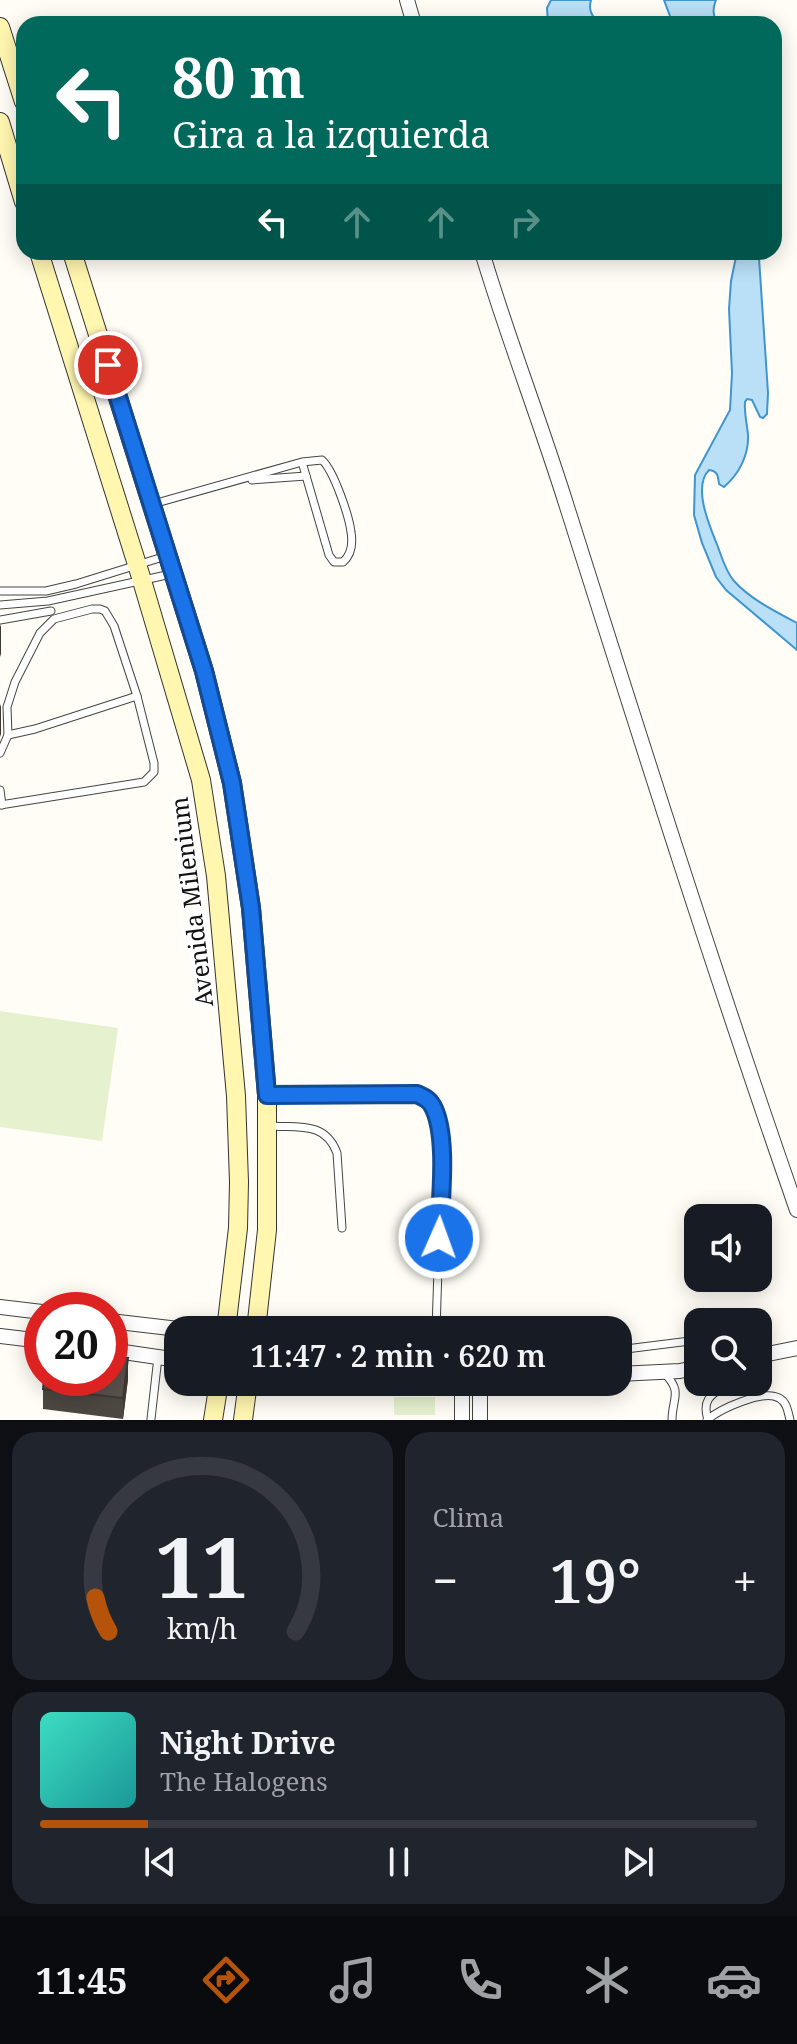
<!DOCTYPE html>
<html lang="es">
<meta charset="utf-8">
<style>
:root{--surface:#171b24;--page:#20242c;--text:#f1f3f6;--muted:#9ea1a6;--line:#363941;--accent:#b45309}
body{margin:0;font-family:"Noto Serif",serif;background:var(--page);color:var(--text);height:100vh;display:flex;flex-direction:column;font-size:30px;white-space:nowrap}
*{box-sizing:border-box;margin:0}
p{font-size:26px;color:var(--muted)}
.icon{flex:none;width:44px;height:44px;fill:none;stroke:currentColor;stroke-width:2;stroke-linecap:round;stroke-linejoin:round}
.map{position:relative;height:1420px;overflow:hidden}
.details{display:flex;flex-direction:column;gap:12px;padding:12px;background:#0d0f14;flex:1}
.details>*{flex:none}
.hud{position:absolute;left:16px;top:16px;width:766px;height:244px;border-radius:24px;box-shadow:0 4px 20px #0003;background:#00695c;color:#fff;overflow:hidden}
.controls{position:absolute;left:684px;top:1204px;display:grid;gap:16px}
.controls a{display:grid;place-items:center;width:88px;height:88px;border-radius:16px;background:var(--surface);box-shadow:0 4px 20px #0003;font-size:40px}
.speed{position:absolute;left:24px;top:1292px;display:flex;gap:16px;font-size:40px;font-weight:700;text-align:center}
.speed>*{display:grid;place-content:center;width:104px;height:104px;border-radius:50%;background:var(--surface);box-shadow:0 4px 20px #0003;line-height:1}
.speed .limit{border:12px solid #d22;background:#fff;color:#111}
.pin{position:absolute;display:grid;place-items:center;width:68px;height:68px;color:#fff;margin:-34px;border:4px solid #fff;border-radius:50%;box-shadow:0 2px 8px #0007}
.me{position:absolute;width:88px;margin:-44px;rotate:2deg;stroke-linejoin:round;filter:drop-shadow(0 0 6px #0008)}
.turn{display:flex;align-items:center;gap:28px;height:168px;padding:0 24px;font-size:36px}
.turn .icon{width:104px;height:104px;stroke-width:2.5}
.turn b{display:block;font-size:56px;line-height:68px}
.lanes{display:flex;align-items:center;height:76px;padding:0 24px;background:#0003;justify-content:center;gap:40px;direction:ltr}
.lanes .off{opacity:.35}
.big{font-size:60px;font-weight:600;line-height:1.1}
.details .widget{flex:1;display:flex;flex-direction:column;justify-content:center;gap:12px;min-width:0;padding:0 28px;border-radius:24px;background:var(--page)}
.details .dial{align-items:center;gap:0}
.dial svg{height:208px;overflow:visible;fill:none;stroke:var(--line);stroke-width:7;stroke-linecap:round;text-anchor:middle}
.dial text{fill:var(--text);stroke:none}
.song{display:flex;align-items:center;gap:24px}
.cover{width:96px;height:96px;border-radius:12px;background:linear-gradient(135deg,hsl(170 70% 55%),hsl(180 70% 35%))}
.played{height:8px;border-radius:4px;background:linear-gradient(90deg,var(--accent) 15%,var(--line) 15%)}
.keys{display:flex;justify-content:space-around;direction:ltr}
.heat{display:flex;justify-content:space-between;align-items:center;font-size:44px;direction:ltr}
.details .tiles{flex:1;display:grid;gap:12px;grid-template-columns:1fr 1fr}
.widget:last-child{grid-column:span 2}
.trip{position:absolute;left:164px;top:1316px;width:468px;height:80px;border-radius:24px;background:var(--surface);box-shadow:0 4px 20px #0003;font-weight:600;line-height:80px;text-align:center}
.menu{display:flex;height:128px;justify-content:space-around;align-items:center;background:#090b0e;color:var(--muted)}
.menu .icon{width:56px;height:56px}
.menu .selected{color:var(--accent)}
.menu b{font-size:36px;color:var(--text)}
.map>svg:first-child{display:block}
.pitch{fill:#e6f2cf}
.water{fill:#b9e0f7;stroke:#3f96cf;stroke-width:2}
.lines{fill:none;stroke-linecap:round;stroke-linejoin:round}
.lane-casing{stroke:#444;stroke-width:9}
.street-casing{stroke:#444;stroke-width:16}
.secondary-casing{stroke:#333;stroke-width:20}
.lane{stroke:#fff;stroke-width:7}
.street{stroke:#fff;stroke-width:14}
.secondary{stroke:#fff6b0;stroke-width:18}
.wall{fill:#4d4742}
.shaded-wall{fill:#3f3936}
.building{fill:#5a524d;stroke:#3f3936;stroke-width:2}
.route-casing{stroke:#114b97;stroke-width:20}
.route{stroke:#1a73e8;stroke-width:14}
.labels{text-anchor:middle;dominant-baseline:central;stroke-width:8;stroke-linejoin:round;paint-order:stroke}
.street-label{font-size:24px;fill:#111;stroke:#fff}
</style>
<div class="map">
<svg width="797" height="1420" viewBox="0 0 797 1420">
<rect width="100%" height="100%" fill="#fffdf5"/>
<g class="pitch">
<path d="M0 1011 118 1028 102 1141 0 1127Z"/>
<rect x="394" y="1397" width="41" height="18"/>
</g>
<g class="water">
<path d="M551 0H591C588 11 592 16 600 24H548L547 8Z"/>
<path d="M664 0H716C712 10 713 15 718 24H673Z"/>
<path d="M737 252H760L759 258 768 393 767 414 763 418 760 417 752 400 747 399 745 402C744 413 747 423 748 435 749 455 739 474 724 487L719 484C718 476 718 471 709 470 692 487 710 527 718 547 722 558 726 572 734 581 750 599 776 612 797 623V650L726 590 716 577 702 543 694 515 695 475 730 410 732 373 729 309 731 281Z"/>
</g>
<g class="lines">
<g class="lane-casing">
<g id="lane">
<path d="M252 480 306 476"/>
<path d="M153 504 302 462 322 460C334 471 349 516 351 532 353 544 351 555 343 562H334L329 555 302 462"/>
<path d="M0 591H46L76 584 166 556"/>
<path d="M0 605 48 601 171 574"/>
<path d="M0 620 51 611"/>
<path d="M0 753 8 735 7 707 15 682 40 633 54 619 92 609H100L105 611 114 626 137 696"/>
<path d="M0 790 2 805"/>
<path d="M0 805 144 782 154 772V763L137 696 35 729 8 735"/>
<path d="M269 1095 417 1094 431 1101 438 1119 442 1146 436 1330"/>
<path d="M270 1126C298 1128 325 1121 337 1153L342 1228"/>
<path d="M618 1350 698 1340"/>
<path d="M682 1372 698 1380"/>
<path d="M665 1374C683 1392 672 1399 672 1420"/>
<path d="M151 1419 158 1357"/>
<path d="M707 1420C720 1409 763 1389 779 1398 787 1402 788 1412 790 1420"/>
<path d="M708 1420C701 1398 713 1394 729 1382"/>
</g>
</g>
<g class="street-casing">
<g id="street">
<path d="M407 0 414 24"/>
<path d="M482 252C508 339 541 423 568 510 642 744 716 978 797 1210"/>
<path d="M0 1307 42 1312"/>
<path d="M110 1321 187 1330"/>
<path d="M0 1336 42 1341"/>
<path d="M110 1350 178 1360"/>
<path d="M758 1356 797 1348"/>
<path d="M618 1374 680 1371 698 1367"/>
<path d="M462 1420V1382"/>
<path d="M480 1420V1382"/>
</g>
</g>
<g class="secondary-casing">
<g id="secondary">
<path d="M0 27 24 102"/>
<path d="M0 122 24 202"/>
<path d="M39 252 140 574 201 780 216 876 236 1096 239 1182 238 1228 226 1330"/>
<path d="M72 252 204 671 232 783 251 908 267 1095V1230L256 1330"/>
<path d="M213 1420 219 1382"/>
<path d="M243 1420 248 1382"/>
</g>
</g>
<use href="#lane" class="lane"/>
<use href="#street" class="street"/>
<use href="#secondary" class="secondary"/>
</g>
<path class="wall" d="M128 1379 123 1419 43 1409V1389Z"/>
<g class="shaded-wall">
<path d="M1 624V654L0 657V627Z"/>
<path d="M1 704V734L0 737V707Z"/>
<path d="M128 1358V1379L123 1419V1398Z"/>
</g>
<path class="building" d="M110 1356 128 1358 123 1398 43 1389 44 1378H110Z"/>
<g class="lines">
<g class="route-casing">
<path id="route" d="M108 365 204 671 232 783 251 908 267 1095 417 1094C423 1097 429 1099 432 1105 449 1134 440 1204 439 1238"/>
</g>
<use href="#route" class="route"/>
</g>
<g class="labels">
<g class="street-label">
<text transform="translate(191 902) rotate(-97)">Avenida Milenium</text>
</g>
</g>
</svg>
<div class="controls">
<a><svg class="icon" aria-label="sound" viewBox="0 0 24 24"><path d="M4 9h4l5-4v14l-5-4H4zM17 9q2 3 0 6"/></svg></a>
<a><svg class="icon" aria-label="search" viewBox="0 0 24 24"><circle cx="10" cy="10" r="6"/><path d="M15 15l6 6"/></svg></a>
</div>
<div class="speed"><div class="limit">20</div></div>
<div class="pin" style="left:108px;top:365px;background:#d93025"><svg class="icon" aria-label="arrive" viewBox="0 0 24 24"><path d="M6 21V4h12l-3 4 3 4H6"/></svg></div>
<svg class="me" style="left:439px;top:1238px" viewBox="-20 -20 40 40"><circle r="17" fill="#1a73e8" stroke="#fff" stroke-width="3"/><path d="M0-11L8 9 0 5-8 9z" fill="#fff"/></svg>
<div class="trip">11:47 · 2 min · 620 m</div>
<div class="hud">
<div class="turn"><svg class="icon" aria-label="left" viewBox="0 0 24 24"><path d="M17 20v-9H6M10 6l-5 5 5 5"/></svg><div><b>80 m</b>Gira a la izquierda</div></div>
<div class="lanes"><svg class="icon" aria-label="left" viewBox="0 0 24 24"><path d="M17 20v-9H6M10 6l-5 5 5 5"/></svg><svg class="icon off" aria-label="ahead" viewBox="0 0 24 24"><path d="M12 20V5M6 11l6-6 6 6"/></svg><svg class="icon off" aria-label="ahead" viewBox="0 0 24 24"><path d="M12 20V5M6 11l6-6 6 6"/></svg><svg class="icon off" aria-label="right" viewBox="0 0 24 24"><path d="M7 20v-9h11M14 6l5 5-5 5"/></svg></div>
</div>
</div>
<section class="details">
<div class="tiles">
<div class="widget dial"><svg viewBox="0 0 100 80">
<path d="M14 69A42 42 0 1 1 86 69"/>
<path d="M14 69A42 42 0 0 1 9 56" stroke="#b45309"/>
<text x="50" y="56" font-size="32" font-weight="700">11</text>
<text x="50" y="72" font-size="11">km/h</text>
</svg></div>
<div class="widget"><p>Clima</p>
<div class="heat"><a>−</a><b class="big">19°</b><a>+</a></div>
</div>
<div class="widget">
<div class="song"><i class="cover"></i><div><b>Night Drive</b><p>The Halogens</p></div></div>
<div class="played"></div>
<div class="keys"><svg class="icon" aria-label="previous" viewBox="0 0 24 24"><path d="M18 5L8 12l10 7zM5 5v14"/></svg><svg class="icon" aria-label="pause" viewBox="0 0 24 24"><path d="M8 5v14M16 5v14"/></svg><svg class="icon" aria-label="next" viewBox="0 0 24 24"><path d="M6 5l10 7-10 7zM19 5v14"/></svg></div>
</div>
</div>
</section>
<nav class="menu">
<b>11:45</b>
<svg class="icon selected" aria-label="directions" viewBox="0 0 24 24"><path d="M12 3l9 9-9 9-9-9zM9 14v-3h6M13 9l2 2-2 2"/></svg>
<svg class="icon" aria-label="music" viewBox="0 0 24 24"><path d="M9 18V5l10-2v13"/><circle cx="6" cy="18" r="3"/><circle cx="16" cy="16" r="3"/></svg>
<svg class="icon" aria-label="phone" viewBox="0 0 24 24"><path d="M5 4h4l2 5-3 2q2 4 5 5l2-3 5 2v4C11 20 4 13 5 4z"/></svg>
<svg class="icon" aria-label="climate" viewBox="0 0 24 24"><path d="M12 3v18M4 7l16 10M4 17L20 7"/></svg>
<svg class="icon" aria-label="car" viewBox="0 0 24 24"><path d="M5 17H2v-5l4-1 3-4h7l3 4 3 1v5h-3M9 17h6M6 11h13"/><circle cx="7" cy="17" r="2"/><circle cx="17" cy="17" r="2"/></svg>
</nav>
